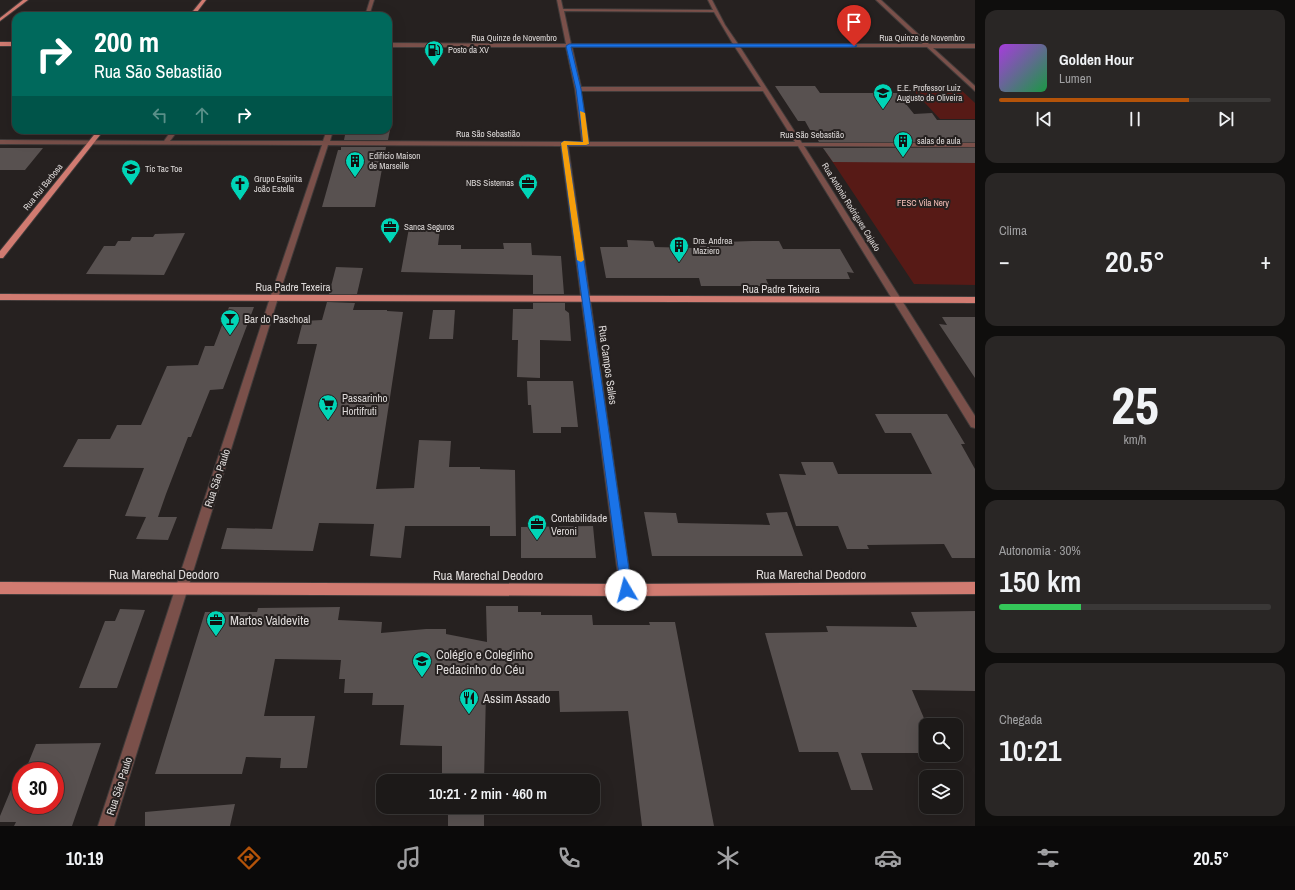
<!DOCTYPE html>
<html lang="pt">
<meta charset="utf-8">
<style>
:root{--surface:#1c1918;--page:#292625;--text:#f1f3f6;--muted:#a0a0a2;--line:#3a3837;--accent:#b45309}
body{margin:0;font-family:"Archivo Narrow",sans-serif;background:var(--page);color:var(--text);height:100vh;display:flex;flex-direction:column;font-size:15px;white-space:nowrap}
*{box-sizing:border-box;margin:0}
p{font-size:13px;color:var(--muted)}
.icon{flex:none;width:22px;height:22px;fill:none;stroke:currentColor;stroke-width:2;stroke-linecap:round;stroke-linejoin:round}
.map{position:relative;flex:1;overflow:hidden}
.drawer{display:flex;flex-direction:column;gap:10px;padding:10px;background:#0f0e0d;width:320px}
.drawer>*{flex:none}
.hud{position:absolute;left:12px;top:12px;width:380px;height:122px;border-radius:12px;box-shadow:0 4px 16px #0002,0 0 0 1px var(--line);background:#00695c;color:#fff;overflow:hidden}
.tools{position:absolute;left:919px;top:718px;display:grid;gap:8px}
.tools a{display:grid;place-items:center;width:44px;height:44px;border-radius:8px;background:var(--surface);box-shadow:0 4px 16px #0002,0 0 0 1px var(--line);font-size:20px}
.speed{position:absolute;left:12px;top:762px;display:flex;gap:8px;font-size:20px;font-weight:700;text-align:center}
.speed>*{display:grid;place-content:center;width:52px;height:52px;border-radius:50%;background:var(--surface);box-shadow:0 4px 16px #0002,0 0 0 1px var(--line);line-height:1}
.speed .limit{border:6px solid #d22;background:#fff;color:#111}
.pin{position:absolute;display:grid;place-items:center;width:34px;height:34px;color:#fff;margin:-41px -17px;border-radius:50% 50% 50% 0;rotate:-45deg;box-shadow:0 0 4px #0007}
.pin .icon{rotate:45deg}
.me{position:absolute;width:44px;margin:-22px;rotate:352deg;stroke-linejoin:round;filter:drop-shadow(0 0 3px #0008)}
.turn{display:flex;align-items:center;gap:14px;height:84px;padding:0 16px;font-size:18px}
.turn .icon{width:52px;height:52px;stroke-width:2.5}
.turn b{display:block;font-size:28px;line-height:34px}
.lanes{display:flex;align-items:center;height:38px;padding:0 16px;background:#0003;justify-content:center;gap:20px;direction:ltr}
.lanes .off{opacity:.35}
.big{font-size:30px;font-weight:600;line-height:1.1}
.drawer .widget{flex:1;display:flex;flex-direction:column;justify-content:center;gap:6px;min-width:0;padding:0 14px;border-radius:12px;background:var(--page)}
.drawer .dial{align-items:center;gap:0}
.dial b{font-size:52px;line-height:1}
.song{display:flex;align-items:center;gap:12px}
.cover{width:48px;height:48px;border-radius:6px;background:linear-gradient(135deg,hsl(280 70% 55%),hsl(140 70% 35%))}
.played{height:4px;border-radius:2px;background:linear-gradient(90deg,var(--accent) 70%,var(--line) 70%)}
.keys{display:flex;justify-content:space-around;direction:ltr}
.heat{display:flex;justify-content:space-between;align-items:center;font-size:22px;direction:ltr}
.charge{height:6px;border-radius:3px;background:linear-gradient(90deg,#34c759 30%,var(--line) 0)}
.trip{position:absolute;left:376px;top:774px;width:224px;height:40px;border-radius:12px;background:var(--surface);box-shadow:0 4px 16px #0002,0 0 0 1px var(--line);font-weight:600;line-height:40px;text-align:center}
.tab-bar{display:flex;height:64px;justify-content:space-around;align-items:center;background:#0b0a0a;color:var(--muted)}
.tab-bar .icon{width:28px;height:28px}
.tab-bar .active{color:var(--accent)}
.tab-bar b{font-size:18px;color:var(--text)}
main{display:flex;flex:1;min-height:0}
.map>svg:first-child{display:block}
.green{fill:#571a16}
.building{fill:#585150}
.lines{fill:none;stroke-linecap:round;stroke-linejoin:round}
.minor-casing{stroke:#403b3a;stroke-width:2}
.major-casing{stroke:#403b3a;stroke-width:2}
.minor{fill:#7a504a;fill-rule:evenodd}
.major{fill:#d17b71;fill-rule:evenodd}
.route{fill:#1a73e8;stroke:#114b97}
.slow{fill:#f59e0b}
.labels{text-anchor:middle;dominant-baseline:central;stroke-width:4;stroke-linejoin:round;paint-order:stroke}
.far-street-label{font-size:9px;fill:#dedad9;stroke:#262120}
.far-poi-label{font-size:9px;fill:#dedad9;stroke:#262120;text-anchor:start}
.far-park-label{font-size:9px;fill:#f9c2bb;stroke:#262120}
.street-label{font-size:11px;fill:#dedad9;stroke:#262120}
.poi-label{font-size:11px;fill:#dedad9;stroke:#262120;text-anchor:start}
.near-street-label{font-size:13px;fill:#dedad9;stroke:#262120}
.near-poi-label{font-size:13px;fill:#dedad9;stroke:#262120;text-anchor:start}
</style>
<main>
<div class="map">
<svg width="975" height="826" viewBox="0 0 975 826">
<rect width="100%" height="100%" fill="#262120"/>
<g class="green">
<path d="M911 88H959L975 103V119H940Z"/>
<path d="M829 151H975V285L914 284 826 152Z"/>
</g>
<g class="building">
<path d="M775 86H815L820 93H897L914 114 932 113 937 120H975V142H819L812 130H810L805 121H798Z"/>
<path d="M346 130H390L388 140H344Z"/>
<path d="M341 147H386L375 207H322L338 150H341Z"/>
<path d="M0 148H43L25 170H0Z"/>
<path d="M823 148H975V163L833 162Z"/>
<path d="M409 228 440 229 438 245H461V249H504L503 243H531L532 255 561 256 564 294H533V275L401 272Z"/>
<path d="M185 233 164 275 86 274 104 246H115L118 241H130L132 237H153L155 234Z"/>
<path d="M627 240 653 241 655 247 694 248 693 246H698L697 243 752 241H779L783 249H840L854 273 847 272 850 279H766L769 286H701L699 278H606L600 247H628Z"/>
<path d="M336 267 363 268 357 294H329Z"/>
<path d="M327 302 355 303 353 310H387V311L403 312 376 489 414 488 419 440 451 441 449 467H480V469L515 470 516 536H490V526H405L401 558 370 556 374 524 319 523 313 551 221 549 227 528 272 529 317 344H297L303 321 322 320Z"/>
<path d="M533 303H565V310L569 313 571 341 540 340V378L517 377 518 340H512L513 309H533Z"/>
<path d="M229 307H254L223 389 210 390 191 437H188L166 494 158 517H177L168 540 136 539 146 517 125 516 144 468 63 467 78 439H110L117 425H141L167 366 198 365 205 346H214Z"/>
<path d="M433 310H455L453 339H429Z"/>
<path d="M942 317H975V378L939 324 947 325Z"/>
<path d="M527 381H573L578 427H561V433H533L531 405H528Z"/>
<path d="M875 414H947L965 444H961L975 469V558H952L944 544 867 545 869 549H847L838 526H796L779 474 806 475 801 462H833L838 474H932L911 433H885Z"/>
<path d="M644 512 676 513 678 523 770 525 766 513 787 512 803 556H652Z"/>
<path d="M593 526 596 558H521V527Z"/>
<path d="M486 606H518V612H541V615H592L593 625H650L649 622H675L714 826H642L628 711 560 712 559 691H486L484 781H442V746L400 745 404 705H372L373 693H344L345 679H339L341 660 275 659 264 716H315L307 768H280L281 758 246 757 242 774H155L205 612H257L258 608 340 607 338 620 382 622 381 633 426 629H446V634L487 642Z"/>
<path d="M120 609 145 610 117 688H79L105 621H115Z"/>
<path d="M975 611V691L912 690 926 723V753H861L873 790H851L838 752H799L765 633 828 632 826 626 917 627 911 612Z"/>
<path d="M101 743 72 826H14L16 822H0V816L12 787H18L21 780V805H55V771H25L36 744Z"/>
<path d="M235 804 230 826H145V812Z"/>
<rect x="448" y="807" width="36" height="19"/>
</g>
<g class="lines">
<g class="minor-casing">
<g id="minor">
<path d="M370 0H374L369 16H365Z"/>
<path d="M557 0H561L563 9 713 10 708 0H712L725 25 738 44H923L876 0H881L929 44H975V48H933L975 86V91L927 47H740L802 143H975V147L804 146 975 416V428L971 427 798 146H568L632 590 630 594 626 596 622 594 620 590 561 146 328 145 278 298 114 826H98L270 298 322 145 0 144V140L164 141 172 130H178L170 141H323L327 130H333L330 141 582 142 575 89 566 47H388V43L566 44ZM564 11 714 12 733 44H571ZM572 47H735L761 87H581ZM581 91H763L795 142H589Z"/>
</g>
</g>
<g class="major-casing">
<g id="major">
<path d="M23 0H28L0 21V18Z"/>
<path d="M202 0H206L194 16H189Z"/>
<rect x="0" y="42" width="16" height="4"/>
<path d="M98 130H104L3 258H0V251Z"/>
<path d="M0 294 975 297V303L0 300Z"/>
<path d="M0 582 626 584 975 582V594L626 596 0 594Z"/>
</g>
</g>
<use href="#minor" class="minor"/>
<use href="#major" class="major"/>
</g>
<path class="route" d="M569 44H854L857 46 854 47H571L581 89 589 144 586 145H567L632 590 630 594 626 595 623 594 621 590 561 143 564 141 583 142 576 89 566 46Z"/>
<path class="slow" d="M580 111 585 113 589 144 586 145H567L584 260 581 262 577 260 561 143 564 141 583 142Z"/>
<defs>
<g id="fuel-pin" transform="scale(1)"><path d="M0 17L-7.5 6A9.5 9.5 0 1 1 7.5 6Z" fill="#00d5b7" stroke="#262120"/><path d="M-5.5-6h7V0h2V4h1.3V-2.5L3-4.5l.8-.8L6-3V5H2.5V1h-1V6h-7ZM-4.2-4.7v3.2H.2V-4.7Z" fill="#111"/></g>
<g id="school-pin" transform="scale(1)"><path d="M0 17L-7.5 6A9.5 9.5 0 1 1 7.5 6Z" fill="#00d5b7" stroke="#262120"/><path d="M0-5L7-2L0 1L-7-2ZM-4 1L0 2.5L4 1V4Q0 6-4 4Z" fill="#111"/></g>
<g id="building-pin" transform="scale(1)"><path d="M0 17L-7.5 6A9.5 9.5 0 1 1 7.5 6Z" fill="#00d5b7" stroke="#262120"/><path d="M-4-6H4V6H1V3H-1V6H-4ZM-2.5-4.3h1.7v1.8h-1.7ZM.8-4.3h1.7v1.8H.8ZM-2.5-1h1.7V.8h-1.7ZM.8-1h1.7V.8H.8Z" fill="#111"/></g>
<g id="office-pin" transform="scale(1)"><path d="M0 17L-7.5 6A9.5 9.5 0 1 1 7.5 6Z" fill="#00d5b7" stroke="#262120"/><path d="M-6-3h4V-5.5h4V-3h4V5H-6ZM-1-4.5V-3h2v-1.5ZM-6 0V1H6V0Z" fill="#111"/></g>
<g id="church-pin" transform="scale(1)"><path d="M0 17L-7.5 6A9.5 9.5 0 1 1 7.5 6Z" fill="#00d5b7" stroke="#262120"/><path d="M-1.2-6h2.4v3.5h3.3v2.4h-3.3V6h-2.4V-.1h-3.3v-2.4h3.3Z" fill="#111"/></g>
<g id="bar-pin" transform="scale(1)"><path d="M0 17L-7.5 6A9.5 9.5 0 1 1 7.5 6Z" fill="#00d5b7" stroke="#262120"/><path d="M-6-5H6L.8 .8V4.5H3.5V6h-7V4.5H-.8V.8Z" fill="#111"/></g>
<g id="supermarket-pin" transform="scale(1)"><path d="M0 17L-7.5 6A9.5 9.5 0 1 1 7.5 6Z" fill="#00d5b7" stroke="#262120"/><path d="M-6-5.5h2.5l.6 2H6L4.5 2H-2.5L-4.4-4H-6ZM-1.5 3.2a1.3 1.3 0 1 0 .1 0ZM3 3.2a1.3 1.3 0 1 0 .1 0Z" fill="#111"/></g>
<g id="restaurant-pin" transform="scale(1)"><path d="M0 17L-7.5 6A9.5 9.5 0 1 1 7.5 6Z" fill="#00d5b7" stroke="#262120"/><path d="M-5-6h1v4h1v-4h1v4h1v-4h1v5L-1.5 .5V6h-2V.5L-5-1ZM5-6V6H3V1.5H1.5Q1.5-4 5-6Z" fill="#111"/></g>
</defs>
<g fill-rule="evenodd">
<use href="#fuel-pin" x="434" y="50"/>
<use href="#school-pin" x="883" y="93"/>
<use href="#building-pin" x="903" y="141"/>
<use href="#building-pin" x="355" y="161"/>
<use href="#school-pin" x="131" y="169"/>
<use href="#office-pin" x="528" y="183"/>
<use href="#church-pin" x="240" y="184"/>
<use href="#office-pin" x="390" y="227"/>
<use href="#building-pin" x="679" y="246"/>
<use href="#bar-pin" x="230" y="319"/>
<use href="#supermarket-pin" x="328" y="404"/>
<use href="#office-pin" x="537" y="524"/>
<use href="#office-pin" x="216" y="620"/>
<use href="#school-pin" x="422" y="661"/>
<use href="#restaurant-pin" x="469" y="698"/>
</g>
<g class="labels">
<g class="far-street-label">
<text x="514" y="38">Rua Quinze de Novembro</text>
<text x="922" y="38">Rua Quinze de Novembro</text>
<text x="488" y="134">Rua São Sebastião</text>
<text x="812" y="135">Rua São Sebastião</text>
<text transform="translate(43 187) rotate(-51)">Rua Rui Barbosa</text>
<text transform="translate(851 207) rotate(58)">Rua Antônio Rodrigues Cajado</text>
</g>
<g class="far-poi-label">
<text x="448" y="50">Posto da XV</text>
<text x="897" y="88">E.E. Professor Luiz<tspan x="897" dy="10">Augusto de Oliveira</tspan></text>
<text x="917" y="141">salas de aula</text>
<text x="369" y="156">Edifício Maison<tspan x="369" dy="10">de Marseille</tspan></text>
<text x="145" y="169">Tic Tac Toe</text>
<text x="254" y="179">Grupo Espírita<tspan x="254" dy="10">João Estella</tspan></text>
<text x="514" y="183" text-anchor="end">NBS Sistemas</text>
<text x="404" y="227">Sanca Seguros</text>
<text x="693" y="241">Dra. Andrea<tspan x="693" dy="10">Maziero</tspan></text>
</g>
<g class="far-park-label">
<text x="923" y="203">FESC Vila Nery</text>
</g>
<g class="street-label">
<text x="293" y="287">Rua Padre Texeira</text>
<text x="781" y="289">Rua Padre Teixeira</text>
<text transform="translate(608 365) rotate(82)">Rua Campos Salles</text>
<text transform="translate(217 478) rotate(-72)">Rua São Paulo</text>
<text transform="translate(119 786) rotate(-72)">Rua São Paulo</text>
</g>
<g class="poi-label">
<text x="244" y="319">Bar do Paschoal</text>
<text x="342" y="398">Passarinho<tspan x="342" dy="13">Hortifruti</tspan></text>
<text x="551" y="518">Contabilidade<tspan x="551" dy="13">Veroni</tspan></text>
</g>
<g class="near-street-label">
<text x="164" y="574">Rua Marechal Deodoro</text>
<text x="811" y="574">Rua Marechal Deodoro</text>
<text x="488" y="575">Rua Marechal Deodoro</text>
</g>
<g class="near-poi-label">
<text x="230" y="620">Martos Valdevite</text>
<text x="436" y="654">Colégio e Coleginho<tspan x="436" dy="15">Pedacinho do Céu</tspan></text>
<text x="483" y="698">Assim Assado</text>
</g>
</g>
</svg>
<div class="tools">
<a><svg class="icon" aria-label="search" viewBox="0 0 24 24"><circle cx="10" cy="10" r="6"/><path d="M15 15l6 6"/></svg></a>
<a><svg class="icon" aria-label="layers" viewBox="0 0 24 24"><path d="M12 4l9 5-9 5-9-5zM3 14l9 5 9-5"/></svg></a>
</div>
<div class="speed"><div class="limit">30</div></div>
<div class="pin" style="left:854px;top:46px;background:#d93025"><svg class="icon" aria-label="arrive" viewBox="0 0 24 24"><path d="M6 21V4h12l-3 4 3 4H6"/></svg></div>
<svg class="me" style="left:626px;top:590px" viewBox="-20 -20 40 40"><circle r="19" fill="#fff"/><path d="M0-13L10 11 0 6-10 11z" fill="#1a73e8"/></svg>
<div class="trip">10:21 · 2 min · 460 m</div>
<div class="hud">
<div class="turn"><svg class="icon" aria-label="right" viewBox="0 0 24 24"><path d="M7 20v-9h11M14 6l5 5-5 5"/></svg><div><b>200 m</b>Rua São Sebastião</div></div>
<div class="lanes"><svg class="icon off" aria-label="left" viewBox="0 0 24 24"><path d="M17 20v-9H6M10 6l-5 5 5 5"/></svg><svg class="icon off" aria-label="ahead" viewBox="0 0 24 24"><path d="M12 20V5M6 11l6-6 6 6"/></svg><svg class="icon" aria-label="right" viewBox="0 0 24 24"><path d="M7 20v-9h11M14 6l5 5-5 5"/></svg></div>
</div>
</div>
<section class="drawer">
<div class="widget">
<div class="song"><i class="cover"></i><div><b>Golden Hour</b><p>Lumen</p></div></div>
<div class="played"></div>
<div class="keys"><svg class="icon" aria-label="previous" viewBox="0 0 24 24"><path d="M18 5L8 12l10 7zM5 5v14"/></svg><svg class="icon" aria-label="pause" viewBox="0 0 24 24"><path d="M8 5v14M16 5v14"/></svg><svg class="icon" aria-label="next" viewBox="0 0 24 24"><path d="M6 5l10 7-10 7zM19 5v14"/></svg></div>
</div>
<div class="widget"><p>Clima</p>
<div class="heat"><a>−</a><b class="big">20.5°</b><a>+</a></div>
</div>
<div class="widget dial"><b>25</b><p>km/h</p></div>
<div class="widget"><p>Autonomia · 30%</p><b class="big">150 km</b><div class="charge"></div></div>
<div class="widget"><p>Chegada</p><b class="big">10:21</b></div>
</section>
</main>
<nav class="tab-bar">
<b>10:19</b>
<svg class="icon active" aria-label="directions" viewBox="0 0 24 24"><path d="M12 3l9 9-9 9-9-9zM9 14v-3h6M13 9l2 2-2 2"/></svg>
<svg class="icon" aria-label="music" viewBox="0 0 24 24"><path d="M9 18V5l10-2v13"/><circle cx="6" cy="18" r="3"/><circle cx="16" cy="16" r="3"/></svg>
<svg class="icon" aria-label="phone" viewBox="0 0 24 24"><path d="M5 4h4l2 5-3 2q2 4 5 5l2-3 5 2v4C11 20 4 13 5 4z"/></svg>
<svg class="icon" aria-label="climate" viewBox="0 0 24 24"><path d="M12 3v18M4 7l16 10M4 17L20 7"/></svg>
<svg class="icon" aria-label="car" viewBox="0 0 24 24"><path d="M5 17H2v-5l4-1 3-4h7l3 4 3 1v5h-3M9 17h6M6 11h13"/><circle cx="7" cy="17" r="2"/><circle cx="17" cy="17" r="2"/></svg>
<svg class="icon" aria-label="filters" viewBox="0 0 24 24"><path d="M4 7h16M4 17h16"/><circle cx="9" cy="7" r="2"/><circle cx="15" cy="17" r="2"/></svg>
<b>20.5°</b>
</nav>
